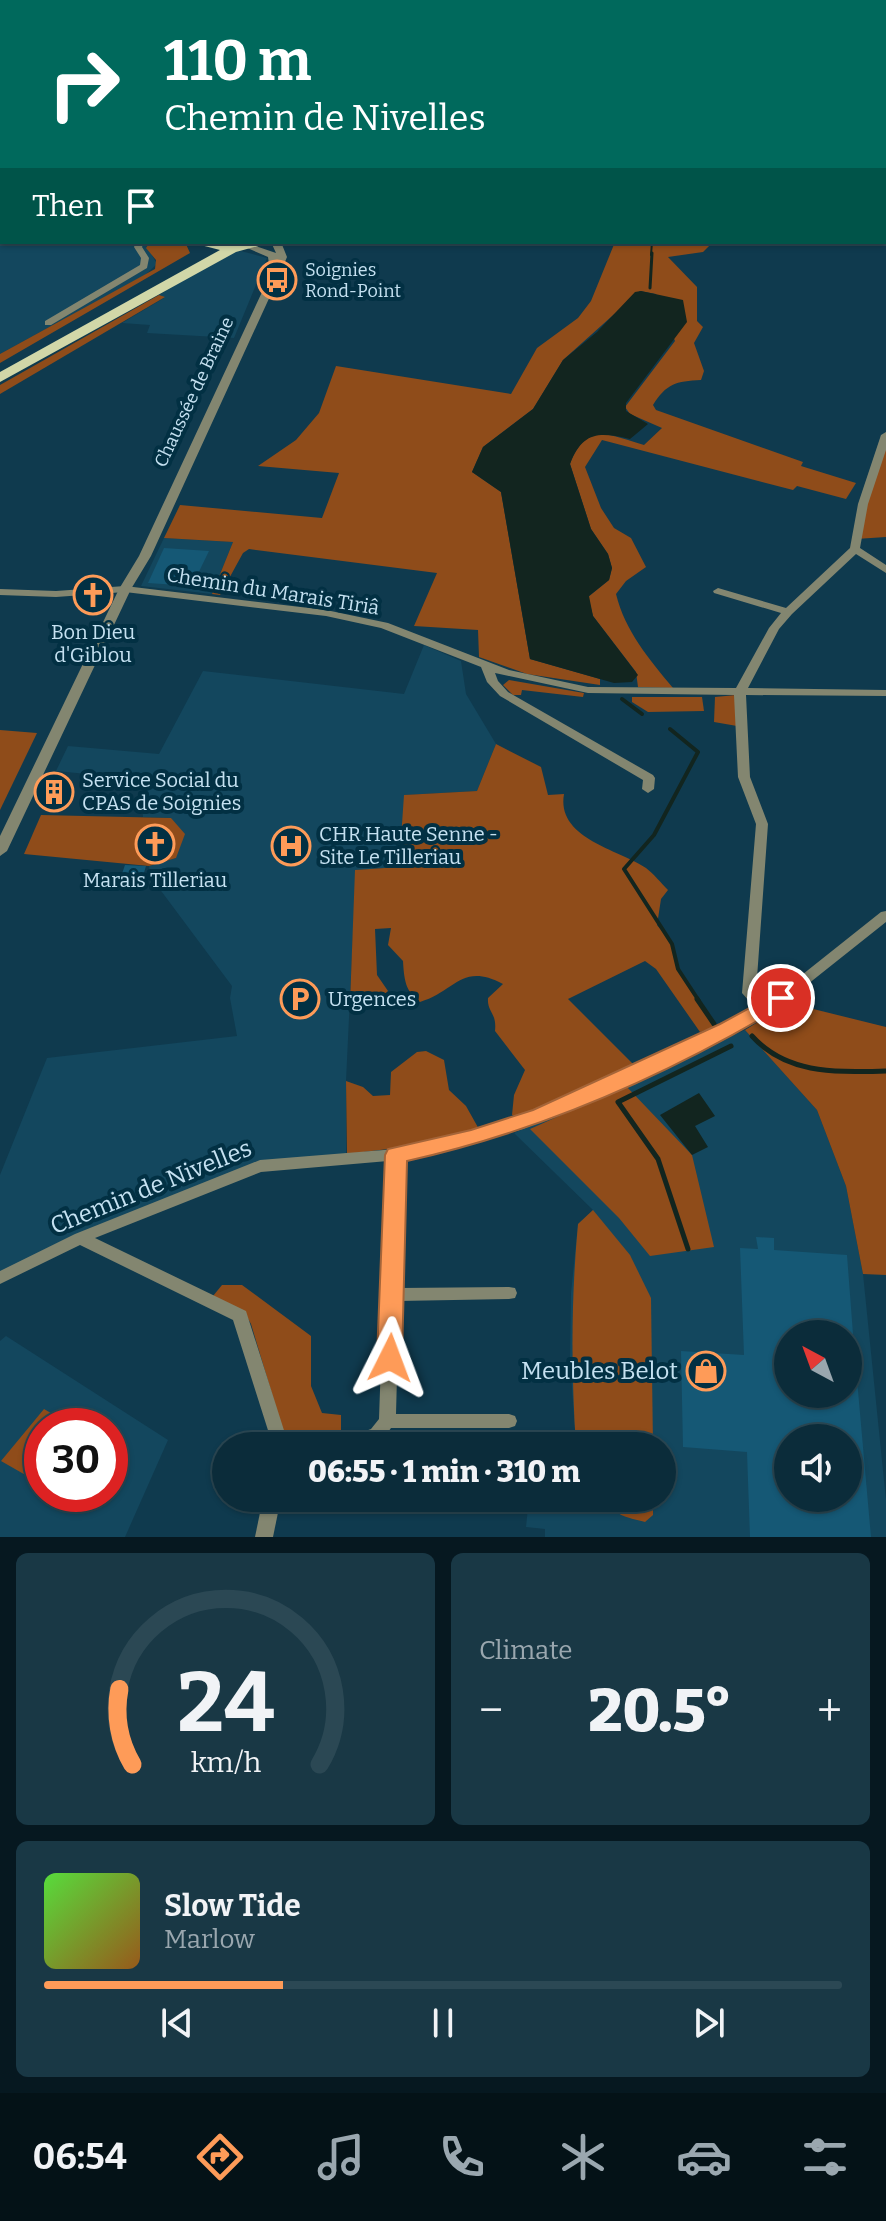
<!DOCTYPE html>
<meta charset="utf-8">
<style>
:root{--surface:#0b2c3a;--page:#193845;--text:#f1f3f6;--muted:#9aa7af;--line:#2b4854;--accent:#fe9b58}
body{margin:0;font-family:Bitter,serif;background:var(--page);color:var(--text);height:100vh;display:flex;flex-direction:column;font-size:30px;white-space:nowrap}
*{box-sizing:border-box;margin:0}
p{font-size:26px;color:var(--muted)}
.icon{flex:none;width:44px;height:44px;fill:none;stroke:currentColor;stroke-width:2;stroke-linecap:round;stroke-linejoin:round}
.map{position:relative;height:1537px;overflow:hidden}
.drawer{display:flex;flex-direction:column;gap:16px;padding:16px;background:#061820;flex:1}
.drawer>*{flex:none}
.banner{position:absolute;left:0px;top:0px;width:886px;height:244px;box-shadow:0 2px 6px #0004,0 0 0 2px var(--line);background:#00695c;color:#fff;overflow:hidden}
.needle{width:52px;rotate:319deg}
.buttons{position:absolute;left:774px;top:1320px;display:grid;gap:16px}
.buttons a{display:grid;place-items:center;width:88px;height:88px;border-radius:50%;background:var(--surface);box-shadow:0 2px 6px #0004,0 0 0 2px var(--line);font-size:40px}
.speed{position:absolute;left:24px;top:1408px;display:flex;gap:16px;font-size:40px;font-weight:700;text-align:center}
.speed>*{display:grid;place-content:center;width:104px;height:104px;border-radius:50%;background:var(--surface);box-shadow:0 2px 6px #0004,0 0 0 2px var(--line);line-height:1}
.speed .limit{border:12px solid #d22;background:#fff;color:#111}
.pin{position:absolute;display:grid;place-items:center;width:68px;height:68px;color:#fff;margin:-34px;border:4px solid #fff;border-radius:50%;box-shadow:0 2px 8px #0007}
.me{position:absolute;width:88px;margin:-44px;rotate:3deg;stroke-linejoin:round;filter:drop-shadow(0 0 6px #0008)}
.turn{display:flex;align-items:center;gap:28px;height:168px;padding:0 32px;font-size:36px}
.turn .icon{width:104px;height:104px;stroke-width:2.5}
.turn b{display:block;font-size:56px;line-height:68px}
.then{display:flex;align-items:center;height:76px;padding:0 32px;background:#0003;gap:16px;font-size:30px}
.big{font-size:60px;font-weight:800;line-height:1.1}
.drawer .widget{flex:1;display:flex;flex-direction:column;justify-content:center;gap:12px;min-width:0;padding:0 28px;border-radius:12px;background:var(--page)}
.drawer .dial{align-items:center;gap:0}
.dial svg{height:208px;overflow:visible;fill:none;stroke:var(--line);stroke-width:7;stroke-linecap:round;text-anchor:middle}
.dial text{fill:var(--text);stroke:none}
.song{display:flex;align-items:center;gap:24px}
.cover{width:96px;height:96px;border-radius:12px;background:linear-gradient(135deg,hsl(110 70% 55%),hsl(30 70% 35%))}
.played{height:8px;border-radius:4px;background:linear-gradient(90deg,var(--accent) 30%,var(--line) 30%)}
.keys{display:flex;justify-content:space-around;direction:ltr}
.heat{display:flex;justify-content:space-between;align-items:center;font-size:44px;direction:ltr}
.drawer .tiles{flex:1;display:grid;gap:16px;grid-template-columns:1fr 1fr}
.widget:last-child{grid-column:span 2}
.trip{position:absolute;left:212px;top:1432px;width:464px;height:80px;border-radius:40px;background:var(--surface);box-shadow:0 2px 6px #0004,0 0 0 2px var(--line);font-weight:800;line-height:80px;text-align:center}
.dock{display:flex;height:128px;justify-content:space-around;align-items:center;background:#041217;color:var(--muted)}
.dock .icon{width:56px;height:56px}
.dock .current{color:var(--accent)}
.dock b{font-size:36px;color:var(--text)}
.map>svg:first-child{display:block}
.built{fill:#13475e;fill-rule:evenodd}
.green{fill:#8f4c1a}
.water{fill:#12251f}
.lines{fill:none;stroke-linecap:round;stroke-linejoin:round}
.stream-far3{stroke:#12251f;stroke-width:2}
.stream-far2{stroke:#12251f;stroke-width:3}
.stream-far1{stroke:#12251f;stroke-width:4}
.stream{stroke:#12251f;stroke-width:5}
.building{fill:#155875;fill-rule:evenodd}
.minor{fill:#838670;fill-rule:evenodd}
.tertiary{fill:#838670;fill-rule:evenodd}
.primary{fill:#d1d7a8;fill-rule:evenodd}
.trunk{fill:#e0e6b3;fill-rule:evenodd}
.route{fill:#fe9b58;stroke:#a56539;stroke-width:2}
.labels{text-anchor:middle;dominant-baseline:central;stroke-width:8;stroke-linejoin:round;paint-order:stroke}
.far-poi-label{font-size:18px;fill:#c5e1f1;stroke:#023043;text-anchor:start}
.far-street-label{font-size:18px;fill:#c5e1f1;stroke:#023043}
.street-label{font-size:20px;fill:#c5e1f1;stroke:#023043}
.poi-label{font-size:20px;fill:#c5e1f1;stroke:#023043;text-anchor:start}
.near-street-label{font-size:24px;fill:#c5e1f1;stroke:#023043}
.near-poi-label{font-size:24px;fill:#c5e1f1;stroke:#023043;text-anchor:end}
</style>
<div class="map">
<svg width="886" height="1537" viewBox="0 0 886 1537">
<rect width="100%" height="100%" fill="#0f3a4e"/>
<g class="built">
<path d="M0 5 2 242H150L146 245 157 264 145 275 0 354Z"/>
<path d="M241 251 267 258 234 338 147 333 150 325 122 323 164 298 159 295 227 254Z"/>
<path d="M164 538 233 542 212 594 141 586Z"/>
<path d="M424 645 461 661 466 694 496 744 477 791 405 795 399 867 356 870 346 1081V1164L262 1170 89 1235 0 1282V1175L47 1058 237 1036 230 998 232 986 150 876 149 866 176 858 171 818 143 817 141 796 149 780 56 771 68 746 159 754 203 671 404 694Z"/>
<path d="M745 1030 817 1110 846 1186 863 1274 886 1500V1537H545V1529L526 1527 529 1498H662V1446H576L570 1359 571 1293 578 1224 593 1210 514 1133ZM788 1334H848V1394H788ZM788 1438H848V1498H788Z"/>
<path d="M6 1336 168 1440 125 1537H0V1341ZM42 1426H110V1494H42Z"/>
</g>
<g class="green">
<path d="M150 242H185L190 253 0 363V354L155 269 156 260 146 248Z"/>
<path d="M615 242 712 243 703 252 668 257 697 287V321L703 327 694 343 704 371 701 380C676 381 666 384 653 405L656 410 803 462 801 466 856 483 846 499 797 486 793 490 602 440 585 467 601 508 614 528 631 538 646 567 626 581 616 594C625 631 649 659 673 688L638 687 636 672 593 616 588 597 609 580 612 568 608 554 591 529 570 464C587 419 613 437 644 445L662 428 630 414 625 407 675 341 656 294 640 291 563 360 533 409 483 447 472 472 501 492 530 659 600 679V685L527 674 479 657 478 630 414 626 437 573 249 549 243 553 220 595 212 594 233 542 164 538 180 505 322 518 339 473 258 466 296 440 319 413 336 366 511 394 537 348 578 318 591 301Z"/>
<path d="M159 295 165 297 0 394V385Z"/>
<path d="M886 445V537L856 539Z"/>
<path d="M509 680 584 693 583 697 522 690 521 695H513L503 685Z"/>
<path d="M736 695 737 726 714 722 715 697Z"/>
<path d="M632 697H702L704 711 648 712 632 702Z"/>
<path d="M0 730 37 733 0 810Z"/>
<path d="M496 744 541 767 548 795 564 794C556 839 621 850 646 868 654 874 661 883 668 890L661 899 657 925 671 942 678 969 716 1026 700 1032 656 969 645 961 568 999 635 1066 519 1117 512 1115 514 1095 525 1070 495 1031C497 1012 487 1013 488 998L503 984C461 962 455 992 420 1002 405 992 404 978 403 961L388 945 391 928 375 929 377 975 388 991 375 1003H350L355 870 399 867 404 795 477 791Z"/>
<path d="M41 815 171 818 185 834 176 858 149 866 24 854Z"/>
<path d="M789 1003 886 1027V1275L863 1274 846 1186 817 1110 745 1030Z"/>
<path d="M426 1051 444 1060 449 1090 466 1106 480 1131 429 1144 347 1154 346 1081 363 1087 373 1096 390 1095 391 1072 417 1052Z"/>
<path d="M626 1086 692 1155 714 1247 650 1256 619 1218 530 1129Z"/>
<path d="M593 1210 630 1255 651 1298 653 1446H576C571 1371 571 1299 578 1224Z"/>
<path d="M222 1285H242L311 1336V1386L322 1413 341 1415V1434L307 1443V1433L288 1435 283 1431 251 1324 246 1315 213 1296Z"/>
<path d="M44 1409 73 1426H42V1462L29 1477 1 1461Z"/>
<path d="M605 1498H653V1515L645 1522C626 1517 614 1516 605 1498Z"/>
</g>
<g class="water">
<path d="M641 291 683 300 687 322 626 403V411L648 424 630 439C599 432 583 431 570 464L591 529 608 554 612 568 609 580 589 596 593 616 638 675 632 682 614 683 530 659 501 492 472 472 483 447 533 409 563 360 597 332 635 292Z"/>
<path d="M699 1093 715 1116 695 1126 708 1147 692 1155 660 1115Z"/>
</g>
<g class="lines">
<path class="stream-far3" d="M651 255 652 242"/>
<path class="stream-far2" d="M650 288 652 253"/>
<g class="stream-far1">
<path d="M622 699 642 714"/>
<path d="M670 729 698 752 654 835 624 869 672 944 678 969 699 1001"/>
</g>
<g class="stream">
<path d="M697 999 714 1024"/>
<path d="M752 1036C787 1075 837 1072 886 1071"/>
<path d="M688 1249 658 1159 618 1102 731 1046"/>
</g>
</g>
<g class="building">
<path d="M164 548 209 551 192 586 148 583Z"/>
<path d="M52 780 67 781 56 805 41 804Z"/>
<path d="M125 865 146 866 139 889 117 888Z"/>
<path d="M756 1237 774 1238V1250L847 1255 853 1334H788V1394H848V1357H855L871 1537H750L747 1452 683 1447 681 1351 744 1355 740 1248 758 1249ZM788 1438H848V1498H788Z"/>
</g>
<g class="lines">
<g class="minor">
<path d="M517 0H533L536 2H520Z"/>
<rect x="0" y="37" width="2" height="5"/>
<rect x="884" y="52" width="2" height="4"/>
<rect x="0" y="82" width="2" height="4"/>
<rect x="0" y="144" width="2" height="5"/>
<path d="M136 242H144L142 247 149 258 147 268 51 325H45V321L140 265 141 258 134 247Z"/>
<path d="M886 432V450L868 504 860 548 886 565V573L856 554 792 614 779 629 748 688 886 690V696L746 695 750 777 768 824 756 992 765 1001 793 982 881 912 886 911V922L803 988 753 1022 568 1110 523 1129 435 1154 403 1159 399 1288 509 1287 515 1288 517 1293 515 1298 509 1299 399 1301 396 1414H509L515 1416 517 1421 515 1426 509 1428H391L383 1439 364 1446H336L338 1441 371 1429 379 1419 388 1161 261 1172 95 1238 246 1311 289 1446H273L233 1320 80 1245 0 1284V1271L75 1234 260 1160 396 1149 435 1142 514 1121 558 1102 743 1016 755 1008 742 993 756 824 738 777 734 695 588 693 495 673 498 681 508 692 653 775 655 778 654 789 648 793 642 789 643 780 500 696 487 682 481 667 381 628 326 616 125 592 56 597 0 595V589L56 591 125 586 326 610 388 623 509 670 588 687 736 688 769 628 781 613 714 593 713 591 718 588 786 608 850 548 858 504 881 435Z"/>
<path d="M263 1498H281L273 1537H255Z"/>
</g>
<path class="tertiary" d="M271 242H281L287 257 277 281 151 556 131 589 7 851 0 856V836L119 589 139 556 270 275 266 272 269 264 268 257 245 247 250 244 276 253Z"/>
<path class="primary" d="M189 242 232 245 273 242 236 252 0 382V372L220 250Z"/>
<g class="trunk">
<path d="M552 0H575L576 2H553Z"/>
<rect x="884" y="45" width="2" height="6"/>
</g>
</g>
<path class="route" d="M781 991 788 993 791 998 788 1003C670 1074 542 1131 407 1161L402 1358 398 1365 390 1368 381 1365 377 1358 385 1155 388 1149 471 1130 533 1110 720 1024Z"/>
<defs>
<g id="bus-ring" transform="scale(2)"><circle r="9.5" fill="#023043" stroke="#fe9b58" stroke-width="1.5"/><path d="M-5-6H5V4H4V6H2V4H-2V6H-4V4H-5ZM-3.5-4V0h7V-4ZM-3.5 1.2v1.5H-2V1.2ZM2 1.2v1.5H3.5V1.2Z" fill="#fe9b58"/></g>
<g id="church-ring" transform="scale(2)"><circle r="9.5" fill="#023043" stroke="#fe9b58" stroke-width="1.5"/><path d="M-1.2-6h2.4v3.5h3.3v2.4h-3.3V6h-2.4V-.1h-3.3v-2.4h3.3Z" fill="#fe9b58"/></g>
<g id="building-ring" transform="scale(2)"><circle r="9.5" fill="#023043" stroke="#fe9b58" stroke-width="1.5"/><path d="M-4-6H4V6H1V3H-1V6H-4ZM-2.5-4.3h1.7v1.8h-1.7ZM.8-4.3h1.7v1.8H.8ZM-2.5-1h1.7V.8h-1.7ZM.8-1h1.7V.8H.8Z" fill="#fe9b58"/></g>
<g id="hospital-ring" transform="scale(2)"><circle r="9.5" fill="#023043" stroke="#fe9b58" stroke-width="1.5"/><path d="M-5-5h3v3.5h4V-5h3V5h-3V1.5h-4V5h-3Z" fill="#fe9b58"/></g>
<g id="parking-ring" transform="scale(2)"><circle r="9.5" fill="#023043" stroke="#fe9b58" stroke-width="1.5"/><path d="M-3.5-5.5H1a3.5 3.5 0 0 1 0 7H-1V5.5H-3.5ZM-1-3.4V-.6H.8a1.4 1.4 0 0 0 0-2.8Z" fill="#fe9b58"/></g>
<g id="shop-ring" transform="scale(2)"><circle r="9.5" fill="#023043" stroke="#fe9b58" stroke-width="1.5"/><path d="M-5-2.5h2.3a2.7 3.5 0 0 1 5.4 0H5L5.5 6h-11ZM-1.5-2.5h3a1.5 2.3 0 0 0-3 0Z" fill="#fe9b58"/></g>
</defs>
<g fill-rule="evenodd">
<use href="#bus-ring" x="277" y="280"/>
<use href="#church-ring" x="93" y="595"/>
<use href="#building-ring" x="54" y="792"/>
<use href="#church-ring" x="155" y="844"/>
<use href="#hospital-ring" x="291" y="846"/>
<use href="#parking-ring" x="300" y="999"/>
<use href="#shop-ring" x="706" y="1371"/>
</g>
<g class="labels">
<g class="far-poi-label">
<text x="305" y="270">Soignies<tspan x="305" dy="21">Rond-Point</tspan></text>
</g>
<g class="far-street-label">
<text transform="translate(194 392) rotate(-65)">Chaussée de Braine</text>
</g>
<g class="street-label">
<text transform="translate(273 591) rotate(9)">Chemin du Marais Tiriâ</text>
</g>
<g class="poi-label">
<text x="93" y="632" text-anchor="middle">Bon Dieu<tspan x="93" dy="23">d'Giblou</tspan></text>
<text x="82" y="780">Service Social du<tspan x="82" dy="23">CPAS de Soignies</tspan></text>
<text x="319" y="834">CHR Haute Senne -<tspan x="319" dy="23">Site Le Tilleriau</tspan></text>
<text x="155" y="880" text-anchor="middle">Marais Tilleriau</text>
<text x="328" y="999">Urgences</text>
</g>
<g class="near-street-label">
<text transform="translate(151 1187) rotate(-22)">Chemin de Nivelles</text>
</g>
<g class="near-poi-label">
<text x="678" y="1371">Meubles Belot</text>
</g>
</g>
</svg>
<div class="buttons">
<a><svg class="needle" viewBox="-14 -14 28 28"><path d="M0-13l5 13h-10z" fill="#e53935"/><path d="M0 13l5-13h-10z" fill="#9aa7af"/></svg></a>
<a><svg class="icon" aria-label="sound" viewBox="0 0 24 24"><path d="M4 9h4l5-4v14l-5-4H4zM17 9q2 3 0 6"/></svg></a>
</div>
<div class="speed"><div class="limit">30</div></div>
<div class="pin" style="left:781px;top:998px;background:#d93025"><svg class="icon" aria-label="arrive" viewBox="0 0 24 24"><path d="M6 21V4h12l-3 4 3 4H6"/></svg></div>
<svg class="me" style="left:390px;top:1358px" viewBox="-20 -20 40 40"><path d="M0-17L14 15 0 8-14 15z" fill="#fe9b58" stroke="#fff" stroke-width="4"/></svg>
<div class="trip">06:55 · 1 min · 310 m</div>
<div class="banner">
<div class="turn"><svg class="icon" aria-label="right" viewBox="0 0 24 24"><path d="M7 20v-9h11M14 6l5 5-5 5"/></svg><div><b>110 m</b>Chemin de Nivelles</div></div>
<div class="then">Then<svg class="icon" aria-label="arrive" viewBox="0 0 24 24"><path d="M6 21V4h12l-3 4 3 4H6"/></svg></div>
</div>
</div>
<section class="drawer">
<div class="tiles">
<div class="widget dial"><svg viewBox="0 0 100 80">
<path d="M14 69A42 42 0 1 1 86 69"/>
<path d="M14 69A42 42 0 0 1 9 40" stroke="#fe9b58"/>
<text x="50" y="56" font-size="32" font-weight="700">24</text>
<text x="50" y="72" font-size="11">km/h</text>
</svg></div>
<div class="widget"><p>Climate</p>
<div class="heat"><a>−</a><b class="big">20.5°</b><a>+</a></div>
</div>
<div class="widget">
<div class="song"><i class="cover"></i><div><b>Slow Tide</b><p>Marlow</p></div></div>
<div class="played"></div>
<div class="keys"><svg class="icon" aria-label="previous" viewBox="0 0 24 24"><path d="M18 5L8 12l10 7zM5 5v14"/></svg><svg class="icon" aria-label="pause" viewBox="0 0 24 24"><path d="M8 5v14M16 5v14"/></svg><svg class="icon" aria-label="next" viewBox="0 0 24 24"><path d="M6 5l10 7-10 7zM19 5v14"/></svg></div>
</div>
</div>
</section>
<nav class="dock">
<b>06:54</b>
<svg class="icon current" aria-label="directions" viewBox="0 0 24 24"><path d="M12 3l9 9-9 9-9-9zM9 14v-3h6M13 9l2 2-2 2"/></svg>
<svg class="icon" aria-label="music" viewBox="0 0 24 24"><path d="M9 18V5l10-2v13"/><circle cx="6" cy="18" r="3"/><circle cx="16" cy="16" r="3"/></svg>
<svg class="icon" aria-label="phone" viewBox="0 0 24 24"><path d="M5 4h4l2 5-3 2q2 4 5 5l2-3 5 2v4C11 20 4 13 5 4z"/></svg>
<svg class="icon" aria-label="climate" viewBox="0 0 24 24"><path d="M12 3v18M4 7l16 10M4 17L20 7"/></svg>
<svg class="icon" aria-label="car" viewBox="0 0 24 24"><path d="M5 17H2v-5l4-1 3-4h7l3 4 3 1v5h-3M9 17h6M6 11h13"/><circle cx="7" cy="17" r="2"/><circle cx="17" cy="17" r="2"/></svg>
<svg class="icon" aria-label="filters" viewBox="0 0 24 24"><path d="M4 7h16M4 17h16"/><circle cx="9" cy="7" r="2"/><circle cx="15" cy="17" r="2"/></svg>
</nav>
